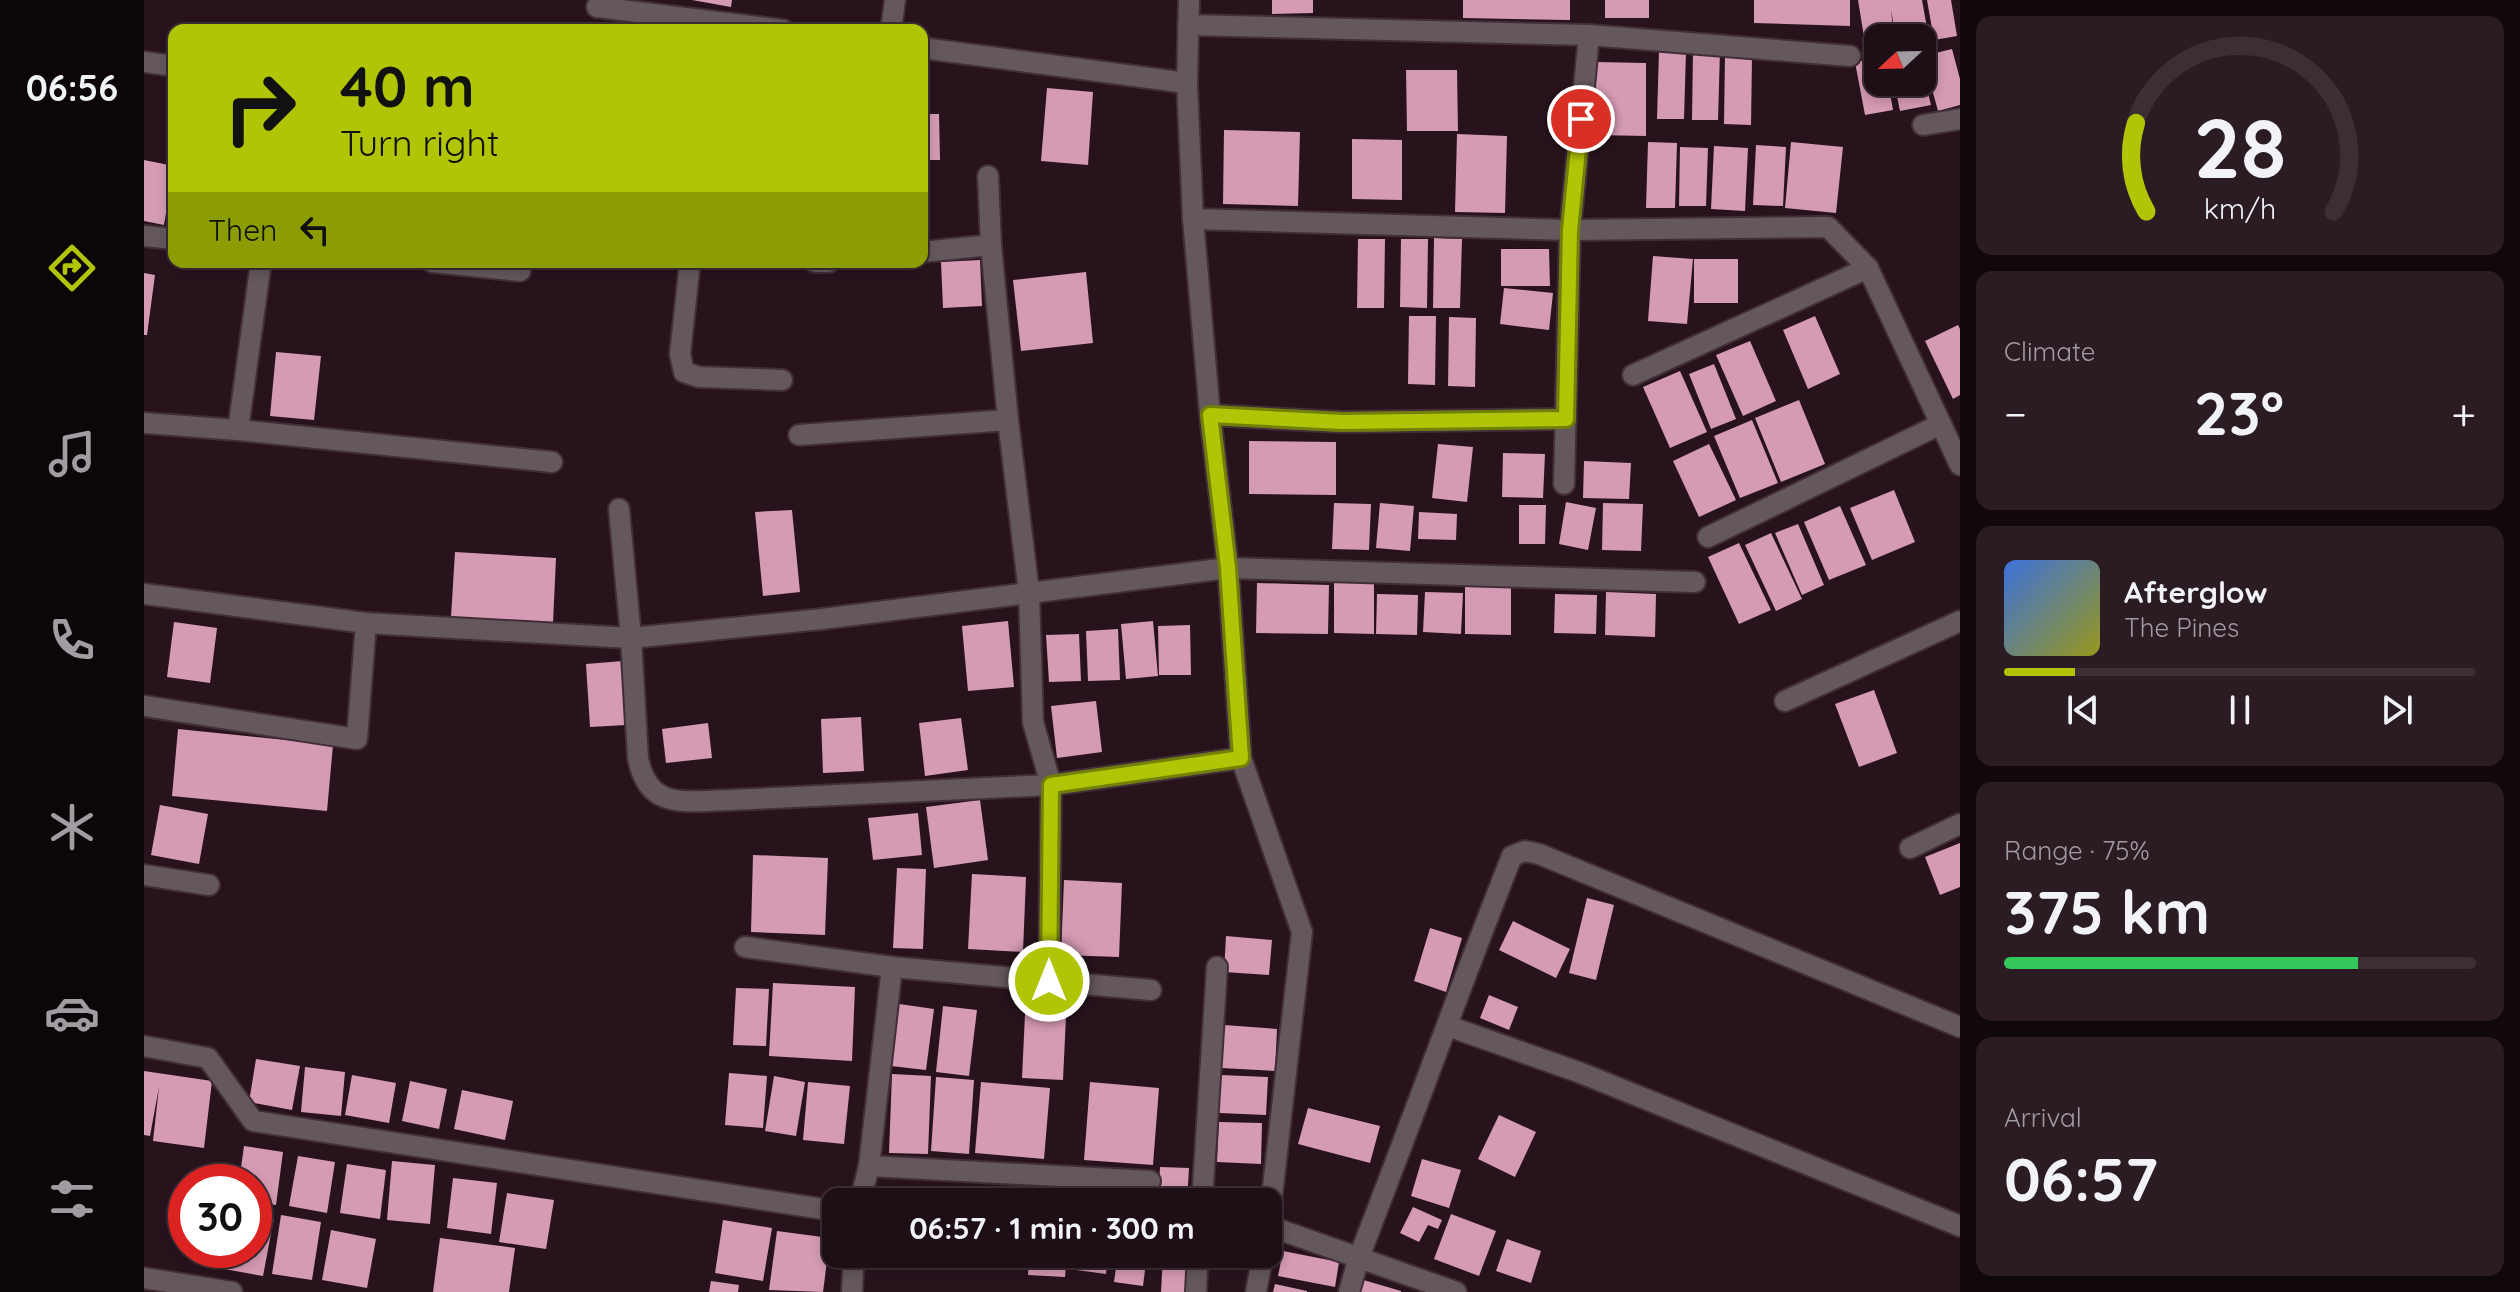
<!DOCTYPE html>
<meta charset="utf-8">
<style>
:root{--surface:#1e0e16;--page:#2b1c23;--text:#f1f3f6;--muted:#a19ca1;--line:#3c2e35;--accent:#afc505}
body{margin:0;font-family:Quicksand,sans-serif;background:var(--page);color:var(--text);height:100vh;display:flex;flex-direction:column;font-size:30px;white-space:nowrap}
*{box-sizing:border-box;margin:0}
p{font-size:26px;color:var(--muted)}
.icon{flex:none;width:44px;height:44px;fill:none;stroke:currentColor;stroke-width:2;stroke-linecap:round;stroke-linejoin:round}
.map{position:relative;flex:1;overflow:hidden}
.drawer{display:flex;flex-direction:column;gap:16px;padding:16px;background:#10080c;width:560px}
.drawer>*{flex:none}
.hud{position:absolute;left:24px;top:24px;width:760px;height:244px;border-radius:16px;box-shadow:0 4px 12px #0003,0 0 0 2px var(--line);background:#afc505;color:#111;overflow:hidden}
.needle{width:52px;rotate:248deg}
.controls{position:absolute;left:1720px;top:24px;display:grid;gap:16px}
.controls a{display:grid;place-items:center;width:72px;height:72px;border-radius:16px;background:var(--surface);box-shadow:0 4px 12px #0003,0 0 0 2px var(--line);font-size:40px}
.speed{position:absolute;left:24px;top:1164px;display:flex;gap:16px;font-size:40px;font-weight:700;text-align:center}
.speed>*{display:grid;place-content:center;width:104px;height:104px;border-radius:50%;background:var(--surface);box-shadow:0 4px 12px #0003,0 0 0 2px var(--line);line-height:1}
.speed .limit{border:12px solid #d22;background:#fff;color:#111}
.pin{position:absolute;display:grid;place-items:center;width:68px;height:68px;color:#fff;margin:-34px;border:4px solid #fff;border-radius:50%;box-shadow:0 2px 8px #0007}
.me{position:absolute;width:88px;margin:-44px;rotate:0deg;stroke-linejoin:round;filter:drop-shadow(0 0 6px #0008)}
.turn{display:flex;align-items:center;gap:28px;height:168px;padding:0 40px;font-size:36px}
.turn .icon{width:104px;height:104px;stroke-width:2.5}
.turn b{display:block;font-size:56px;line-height:68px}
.then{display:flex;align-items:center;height:76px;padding:0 40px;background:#0003;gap:16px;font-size:30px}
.big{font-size:60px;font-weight:700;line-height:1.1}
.drawer .tile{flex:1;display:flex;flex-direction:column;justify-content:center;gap:12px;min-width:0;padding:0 28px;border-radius:16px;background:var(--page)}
.drawer .dial{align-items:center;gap:0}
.dial svg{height:208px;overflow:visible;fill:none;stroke:var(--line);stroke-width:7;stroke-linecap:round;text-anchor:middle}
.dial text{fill:var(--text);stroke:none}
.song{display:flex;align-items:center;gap:24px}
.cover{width:96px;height:96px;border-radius:12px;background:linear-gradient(135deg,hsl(220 70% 55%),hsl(60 70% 35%))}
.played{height:8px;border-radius:4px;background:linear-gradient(90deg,var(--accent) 15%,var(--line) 15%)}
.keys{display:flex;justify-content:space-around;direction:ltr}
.heat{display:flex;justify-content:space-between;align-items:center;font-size:44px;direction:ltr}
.charge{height:12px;border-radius:6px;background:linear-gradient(90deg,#34c759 75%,var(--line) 0)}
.trip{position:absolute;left:678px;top:1188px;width:460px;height:80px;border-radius:16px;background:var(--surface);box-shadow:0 4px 12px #0003,0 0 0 2px var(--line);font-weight:700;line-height:80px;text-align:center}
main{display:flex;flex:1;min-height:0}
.menu{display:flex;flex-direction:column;width:144px;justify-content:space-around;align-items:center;background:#0c0609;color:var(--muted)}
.menu .icon{width:56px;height:56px}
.menu .on{color:var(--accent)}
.menu b{font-size:36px;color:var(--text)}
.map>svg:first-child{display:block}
.building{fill:#d59ab4}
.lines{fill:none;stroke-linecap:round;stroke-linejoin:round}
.minor-casing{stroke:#422e37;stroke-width:24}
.tertiary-casing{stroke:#422e37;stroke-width:24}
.minor{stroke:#64585d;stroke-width:20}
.tertiary{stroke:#64585d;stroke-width:20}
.route-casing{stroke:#728003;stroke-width:20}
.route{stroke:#afc505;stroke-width:14}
</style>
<main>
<nav class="menu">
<b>06:56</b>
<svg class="icon on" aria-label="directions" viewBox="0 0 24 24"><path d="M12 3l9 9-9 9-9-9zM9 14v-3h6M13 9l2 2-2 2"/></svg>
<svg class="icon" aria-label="music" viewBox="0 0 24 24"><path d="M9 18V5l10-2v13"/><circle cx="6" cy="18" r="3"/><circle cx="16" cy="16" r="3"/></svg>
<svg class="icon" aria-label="phone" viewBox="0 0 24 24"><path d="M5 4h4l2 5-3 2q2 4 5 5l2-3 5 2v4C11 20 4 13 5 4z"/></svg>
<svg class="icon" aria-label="climate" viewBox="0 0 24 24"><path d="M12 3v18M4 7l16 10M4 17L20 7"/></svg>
<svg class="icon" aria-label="car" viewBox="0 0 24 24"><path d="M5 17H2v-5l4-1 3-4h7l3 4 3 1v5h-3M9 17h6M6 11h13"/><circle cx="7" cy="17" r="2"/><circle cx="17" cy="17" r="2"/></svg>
<svg class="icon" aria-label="filters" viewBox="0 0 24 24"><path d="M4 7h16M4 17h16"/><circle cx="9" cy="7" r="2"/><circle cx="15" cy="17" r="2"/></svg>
</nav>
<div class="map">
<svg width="1816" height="1292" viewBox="0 0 1816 1292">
<rect width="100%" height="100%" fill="#28131d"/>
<g class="building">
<path d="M548 0H588L587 7Z"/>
<path d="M1128 0H1169V13L1128 14Z"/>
<path d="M1319 0H1426V20L1319 18Z"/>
<rect x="1461" y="0" width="44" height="18"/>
<path d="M1610 0H1706V26L1610 23Z"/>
<path d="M1714 0H1778L1785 39 1752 38 1747 10 1750 38H1734V47L1722 49Z"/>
<path d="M1783 0H1807L1813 36 1790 40Z"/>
<path d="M1808 49 1816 79V105L1794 111 1779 56Z"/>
<path d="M1515 50 1542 51 1540 119H1513Z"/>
<path d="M1549 51H1576L1574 120H1548Z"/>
<path d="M1581 55 1608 56 1607 125 1580 124Z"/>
<path d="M1734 58V82H1744L1749 110 1721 115 1711 62Z"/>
<path d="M1451 62 1502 63V136L1450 135Z"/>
<path d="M1778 68 1787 105 1756 111 1750 82H1778Z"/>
<path d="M1262 70H1313L1314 131H1263Z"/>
<path d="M903 88 949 92 944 165 897 161Z"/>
<path d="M778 114H795L796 160H778Z"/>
<path d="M1080 130 1156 132 1154 206 1079 204Z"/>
<path d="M1313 134 1363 136 1361 213 1311 212Z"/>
<path d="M1208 139 1258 140V200L1208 199Z"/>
<path d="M1504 142 1533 143 1531 208H1502Z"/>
<path d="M1647 142 1699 147 1692 213 1641 208Z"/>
<path d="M1612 145 1642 147 1639 206 1609 205Z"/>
<path d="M1570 146 1604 148 1601 211 1567 209Z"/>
<path d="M1536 147 1564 148 1562 206H1535Z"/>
<path d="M0 160 30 166 20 225 0 221Z"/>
<path d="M1290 238 1318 239 1316 308H1289Z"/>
<path d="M1214 239H1241L1240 308H1213Z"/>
<path d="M1257 239H1284L1283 308 1256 307Z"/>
<path d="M1357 249H1405L1406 286H1357Z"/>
<path d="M1509 256 1549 259 1543 324 1504 321Z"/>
<rect x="1550" y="259" width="44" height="44"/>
<path d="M836 260 838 306 799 308 797 262Z"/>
<path d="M942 272 949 343 877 351 869 280Z"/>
<path d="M0 273 11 275 3 335H0Z"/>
<path d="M1360 288 1409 293 1405 330 1356 324Z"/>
<path d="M1265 316H1292L1291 385 1264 384Z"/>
<path d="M1671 316 1696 374 1664 389 1639 330Z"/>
<path d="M1305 317 1332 318 1331 387 1304 386Z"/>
<path d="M1814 325 1816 329V395L1809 399 1781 341Z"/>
<path d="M1606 341 1632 401 1599 416 1572 355Z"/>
<path d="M132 352 177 356 170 420 126 416Z"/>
<path d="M1570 364 1592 419 1567 429 1545 374Z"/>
<path d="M1536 371 1563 432 1526 448 1499 387Z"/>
<path d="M1655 400 1681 464 1637 482 1611 418Z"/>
<path d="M1608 420 1634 483 1596 498 1570 436Z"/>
<path d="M1105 441 1192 442V495L1105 494Z"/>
<path d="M1294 444 1329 447 1323 502 1288 498Z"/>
<path d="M1565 444 1592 500 1555 517 1529 461Z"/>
<path d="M1359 453 1401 454 1399 498 1358 497Z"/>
<path d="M1440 461 1487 463 1485 499 1439 498Z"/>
<path d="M1750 490 1771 542 1728 560 1706 508Z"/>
<path d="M1422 502 1452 508 1444 550 1415 544Z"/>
<path d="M1190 503 1227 504 1225 550 1188 549Z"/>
<path d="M1236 503 1270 506 1266 551 1232 548Z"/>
<path d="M1459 503 1499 504 1497 551 1458 550Z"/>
<path d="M1375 505H1402L1401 544H1375Z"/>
<path d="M1696 506 1722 565 1685 580 1660 522Z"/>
<path d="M648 510 656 592 619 596 611 512Z"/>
<path d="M1275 512 1313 514 1312 540 1274 539Z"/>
<path d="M1654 524 1680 585 1658 595 1631 533Z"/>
<path d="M1627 533 1658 599 1632 611 1601 545Z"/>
<path d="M1595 543 1627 610 1595 624 1564 557Z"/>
<path d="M311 552 412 558 409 623 307 617Z"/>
<path d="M1190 582 1230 583V634L1190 633Z"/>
<path d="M1113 583 1185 585 1184 634 1112 633Z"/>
<path d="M1321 583H1367V635L1321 634Z"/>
<path d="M1281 592 1319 593 1317 634 1279 632Z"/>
<path d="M1462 592 1512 594 1511 637 1461 635Z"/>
<path d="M1233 594 1274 595 1273 635 1232 634Z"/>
<path d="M1411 594 1453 595 1452 634 1410 633Z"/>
<path d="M864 621 870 687 824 691 818 626Z"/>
<path d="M1009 621 1014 676 982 679 977 624Z"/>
<path d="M30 622 73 628 66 683 23 677Z"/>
<path d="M1046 625 1047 675H1015L1014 626Z"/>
<path d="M974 629 976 680 944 681 942 631Z"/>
<path d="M935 634 937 681 905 682 902 635Z"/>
<path d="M479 661 482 725 446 727 442 664Z"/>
<path d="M1730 690 1753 753 1715 767 1691 704Z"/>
<path d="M952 701 958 752 913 758 907 706Z"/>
<path d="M717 717 720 771 679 773 677 719Z"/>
<path d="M817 718 824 770 781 776 775 723Z"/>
<path d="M564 723 568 758 522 763 518 729Z"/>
<path d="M34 729 189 745 183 811 28 796Z"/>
<path d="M836 800 844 860 790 868 782 807Z"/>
<path d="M16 805 64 814 55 864 7 855Z"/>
<path d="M774 813 778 855 729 860 724 818Z"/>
<path d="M1816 843V887L1796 895 1781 857Z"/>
<path d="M609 855 684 858 681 935 607 932Z"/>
<path d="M753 868 782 869 779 949 749 948Z"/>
<path d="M828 874 882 877 879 952 824 949Z"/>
<path d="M920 880 978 883 975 957 917 955Z"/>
<path d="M1443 898 1470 905 1452 980 1425 973Z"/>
<path d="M1369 921 1426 949 1412 978 1355 950Z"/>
<path d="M1286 928 1318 938 1302 992 1270 981Z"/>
<path d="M1082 936 1128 940 1125 975 1080 972Z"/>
<path d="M629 983 711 987 708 1061 625 1056Z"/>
<path d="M592 988 625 989 622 1046 589 1045Z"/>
<path d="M882 993 923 995 919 1080 878 1078Z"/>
<path d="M1345 995 1374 1007 1365 1030 1336 1018Z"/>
<path d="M755 1004 790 1009 782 1070 747 1066Z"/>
<path d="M799 1006 833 1010 825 1076 792 1072Z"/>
<path d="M1080 1025 1133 1029 1131 1071 1077 1068Z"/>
<path d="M112 1059 156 1066 148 1110 105 1102Z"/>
<path d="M161 1067 201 1072 197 1116 157 1112Z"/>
<path d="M0 1071 68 1081 60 1148 9 1141 15 1087 6 1136 0 1135Z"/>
<path d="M585 1073 623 1076 619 1128 581 1125Z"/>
<path d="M748 1074 787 1076 784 1154 745 1153Z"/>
<path d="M208 1075 252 1083 245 1123 201 1115Z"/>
<path d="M1076 1075 1124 1077 1122 1115 1075 1113Z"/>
<path d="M630 1076 661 1082 652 1136 621 1131Z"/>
<path d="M792 1077 830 1080 825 1154 787 1151Z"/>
<path d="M266 1081 303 1089 295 1129 258 1121Z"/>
<path d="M664 1082 706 1086 700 1144 659 1140Z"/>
<path d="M837 1082 906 1088 900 1159 831 1153Z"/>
<path d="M946 1082 1015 1088 1009 1165 940 1160Z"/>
<path d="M318 1090 369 1101 361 1140 310 1129Z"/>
<path d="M1164 1108 1236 1126 1226 1163 1154 1144Z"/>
<path d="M1355 1115 1392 1132 1371 1177 1334 1159Z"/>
<path d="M1075 1122 1118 1123 1117 1164 1073 1162Z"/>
<path d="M100 1146 139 1152 132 1205 110 1202V1182H95Z"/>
<path d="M154 1156 191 1162 183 1213 145 1206Z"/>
<path d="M1278 1159 1317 1170 1305 1208 1267 1196Z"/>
<path d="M248 1161 291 1165 286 1224 243 1220Z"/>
<path d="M203 1164 242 1170 236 1219 196 1213Z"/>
<path d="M1016 1167 1045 1168 1043 1202H1014Z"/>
<path d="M309 1178 353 1183 347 1234 303 1228Z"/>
<path d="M363 1193 410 1200 402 1249 355 1242Z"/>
<path d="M934 1195 973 1200V1202H933Z"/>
<path d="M802 1196 845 1199V1202H801Z"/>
<path d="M1269 1207 1298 1220 1294 1229 1284 1225 1275 1242 1256 1233Z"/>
<path d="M110 1214 130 1218 119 1276 80 1269 83 1250H110Z"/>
<path d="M1307 1214 1352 1231 1335 1276 1290 1259Z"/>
<path d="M137 1215 177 1222 168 1280 128 1274Z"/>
<path d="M579 1220 628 1228 619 1281 571 1273Z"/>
<path d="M187 1230 232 1239 223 1288 178 1280Z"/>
<path d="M633 1231 686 1238 679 1292 625 1290Z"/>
<path d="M296 1238 371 1248 365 1292H289Z"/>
<path d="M1363 1239 1397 1251 1387 1283 1352 1271Z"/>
<path d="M1139 1251 1195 1262 1191 1287 1134 1276Z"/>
<path d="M797 1254H841L840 1263 797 1260Z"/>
<path d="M844 1254H878L877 1267 843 1263Z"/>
<path d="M885 1254H923L921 1277 884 1275Z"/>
<path d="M927 1254H964L962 1274 925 1269Z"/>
<path d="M974 1254H1003L999 1286 970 1282Z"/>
<path d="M1019 1256 1044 1258 1042 1292H1017Z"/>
<path d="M1216 1279 1257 1291V1292H1212Z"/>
<path d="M567 1281 595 1285 594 1292H565Z"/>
<path d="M1131 1284 1163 1291V1292H1129Z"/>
</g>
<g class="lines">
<g class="minor-casing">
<g id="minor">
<path d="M453 7 639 30"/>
<path d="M1044 25 1445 35 1706 56"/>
<path d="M747 30 751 0"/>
<path d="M778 48 1043 83"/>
<path d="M0 62 30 66"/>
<path d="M1779 125 1816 119"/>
<path d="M844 176 847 245 864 420 885 593 889 722 907 785 905 981"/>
<path d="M1049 219 1426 230 1684 227 1724 268 1816 465"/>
<path d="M0 236 30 239"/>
<path d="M778 252 847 245"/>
<path d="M288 262 376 271"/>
<path d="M546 262 536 354 540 372 555 377 638 380"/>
<path d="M671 262H685"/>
<path d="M1489 375 1724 268"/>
<path d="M1066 415 1198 422 1422 419"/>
<path d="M0 423 94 430 408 462"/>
<path d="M94 430 117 262"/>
<path d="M655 435 864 420"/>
<path d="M1420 484 1426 230 1445 35"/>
<path d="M475 509 487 638 494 758C504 811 542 801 586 800L907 785 1097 758"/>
<path d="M1564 537 1797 424"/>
<path d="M0 594 222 623 487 638 678 619 1084 568 1551 582"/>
<path d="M1641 701 1816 621"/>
<path d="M0 706 213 739 222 623"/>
<path d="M1766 848 1816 824"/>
<path d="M0 875 65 885"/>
<path d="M601 947 748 967 1007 990"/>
<path d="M1304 1026 1437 1073 1816 1226"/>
<path d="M0 1046 64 1058 109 1121 692 1211"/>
<path d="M725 1166 1006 1181"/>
<path d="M716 1202 725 1166 748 967"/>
<path d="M1058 1202 1073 967"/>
<path d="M1125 1226 1312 1292"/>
<path d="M0 1278 88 1292"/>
<path d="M708 1292 710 1254"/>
<path d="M1052 1292 1054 1254"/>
<path d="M1205 1292 1215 1257C1267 1124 1315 989 1368 856L1381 851 1395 854 1816 1027"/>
</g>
</g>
<g class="tertiary-casing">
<g id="tertiary">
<path d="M1045 0 1043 83 1049 219 1066 415 1084 568 1097 758 1158 932 1124 1231"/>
<path d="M1112 1292 1119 1254"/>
</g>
</g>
<use href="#minor" class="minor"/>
<use href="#tertiary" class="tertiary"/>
</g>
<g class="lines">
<g class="route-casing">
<path id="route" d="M905 981 907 785 1097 758 1084 568 1066 415 1198 422 1422 419 1426 230 1437 119"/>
</g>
<use href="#route" class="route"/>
</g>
</svg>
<div class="controls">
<a><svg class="needle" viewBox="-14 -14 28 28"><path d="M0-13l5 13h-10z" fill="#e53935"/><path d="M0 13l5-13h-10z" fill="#a19ca1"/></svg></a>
</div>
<div class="speed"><div class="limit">30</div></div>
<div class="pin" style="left:1437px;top:119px;background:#d93025"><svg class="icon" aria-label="arrive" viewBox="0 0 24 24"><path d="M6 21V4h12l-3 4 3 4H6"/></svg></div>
<svg class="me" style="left:905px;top:981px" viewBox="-20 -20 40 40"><circle r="17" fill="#afc505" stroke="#fff" stroke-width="3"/><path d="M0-11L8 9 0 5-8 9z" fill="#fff"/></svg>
<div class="trip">06:57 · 1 min · 300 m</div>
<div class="hud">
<div class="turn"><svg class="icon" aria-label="right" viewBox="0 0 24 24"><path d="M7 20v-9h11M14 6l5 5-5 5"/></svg><div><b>40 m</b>Turn right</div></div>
<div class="then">Then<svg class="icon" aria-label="left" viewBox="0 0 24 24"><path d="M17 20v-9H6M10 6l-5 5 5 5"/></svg></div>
</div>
</div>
<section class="drawer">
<div class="tile dial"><svg viewBox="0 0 100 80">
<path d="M14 69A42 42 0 1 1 86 69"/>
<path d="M14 69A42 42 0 0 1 10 35" stroke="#afc505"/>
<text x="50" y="56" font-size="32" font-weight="700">28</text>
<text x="50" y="72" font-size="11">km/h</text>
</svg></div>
<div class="tile"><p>Climate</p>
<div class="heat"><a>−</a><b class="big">23°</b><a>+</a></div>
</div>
<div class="tile">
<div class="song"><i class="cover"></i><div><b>Afterglow</b><p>The Pines</p></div></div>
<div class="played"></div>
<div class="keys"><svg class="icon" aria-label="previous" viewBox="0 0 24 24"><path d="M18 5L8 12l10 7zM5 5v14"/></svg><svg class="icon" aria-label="pause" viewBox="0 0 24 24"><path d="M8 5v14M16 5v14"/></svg><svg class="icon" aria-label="next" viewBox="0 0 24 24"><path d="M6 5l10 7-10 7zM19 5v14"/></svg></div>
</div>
<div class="tile"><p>Range · 75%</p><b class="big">375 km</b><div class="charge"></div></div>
<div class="tile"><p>Arrival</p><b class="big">06:57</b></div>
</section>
</main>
